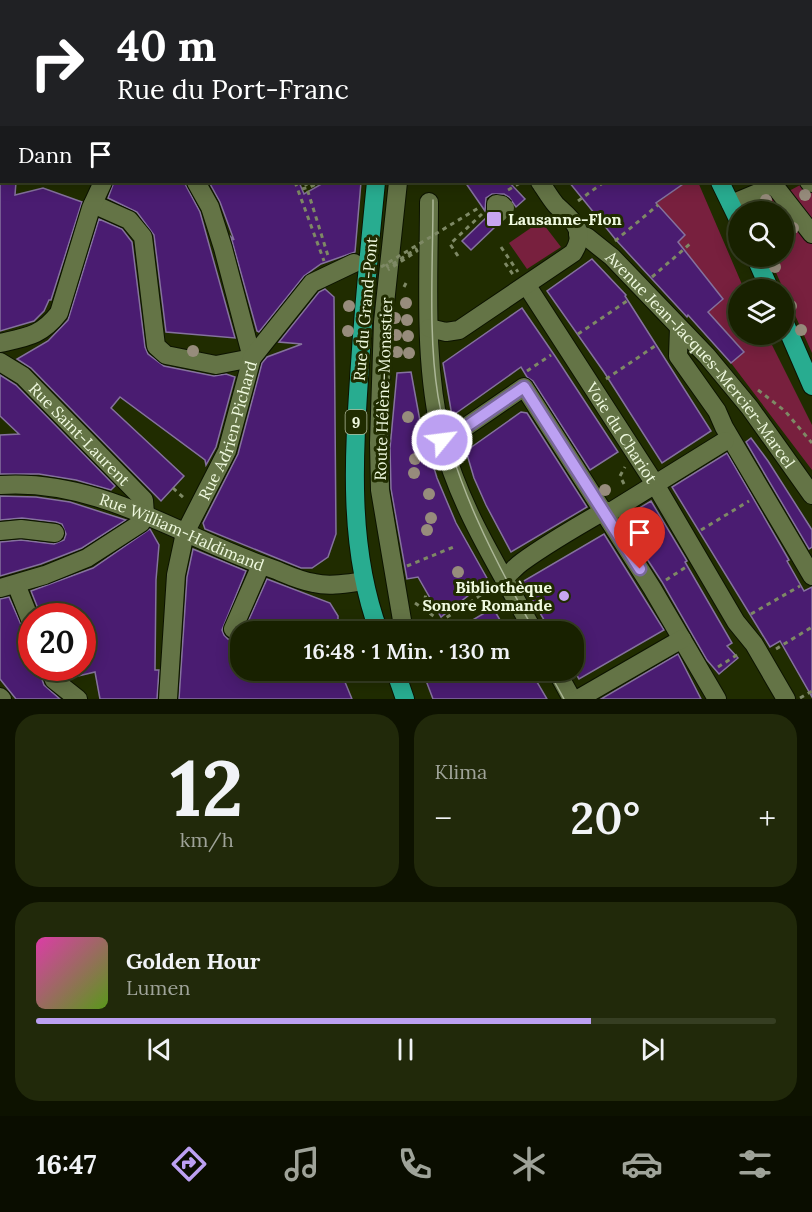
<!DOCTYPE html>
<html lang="de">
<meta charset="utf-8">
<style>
:root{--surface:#182100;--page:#21290a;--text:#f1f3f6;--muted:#9fa399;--line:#363e22;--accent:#bca0f2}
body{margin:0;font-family:Lora,serif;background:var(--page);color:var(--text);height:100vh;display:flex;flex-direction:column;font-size:22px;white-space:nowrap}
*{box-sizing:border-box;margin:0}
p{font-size:20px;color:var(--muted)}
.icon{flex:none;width:33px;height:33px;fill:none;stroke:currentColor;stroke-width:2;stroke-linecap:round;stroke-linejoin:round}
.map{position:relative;height:699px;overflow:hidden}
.details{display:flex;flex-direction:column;gap:15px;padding:15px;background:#0d1200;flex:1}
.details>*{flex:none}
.top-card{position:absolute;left:0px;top:0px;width:813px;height:183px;box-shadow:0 3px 15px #0003,0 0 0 2px var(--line);background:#202124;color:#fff;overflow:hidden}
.controls{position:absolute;left:728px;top:201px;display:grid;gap:12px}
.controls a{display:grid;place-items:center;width:66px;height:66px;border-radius:50%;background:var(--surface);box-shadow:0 3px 15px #0003,0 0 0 2px var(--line);font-size:30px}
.speed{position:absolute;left:18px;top:603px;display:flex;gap:12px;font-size:30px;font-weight:700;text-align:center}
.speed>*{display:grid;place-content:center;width:78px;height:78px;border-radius:50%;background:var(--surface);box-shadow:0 3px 15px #0003,0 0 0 2px var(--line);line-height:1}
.speed .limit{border:9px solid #d22;background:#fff;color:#111}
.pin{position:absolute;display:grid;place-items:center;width:51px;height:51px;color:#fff;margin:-62px -26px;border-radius:50% 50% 50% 0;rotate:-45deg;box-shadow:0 0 6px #0007}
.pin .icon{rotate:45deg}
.me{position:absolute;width:66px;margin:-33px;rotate:61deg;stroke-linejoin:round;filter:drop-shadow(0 0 4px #0008)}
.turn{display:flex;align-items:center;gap:21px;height:126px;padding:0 18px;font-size:27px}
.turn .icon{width:78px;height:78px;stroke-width:2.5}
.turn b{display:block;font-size:42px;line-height:51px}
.then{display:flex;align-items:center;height:57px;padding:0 18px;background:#0003;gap:12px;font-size:22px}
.big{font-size:45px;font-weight:600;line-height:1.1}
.details .widget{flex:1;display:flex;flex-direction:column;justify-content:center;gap:9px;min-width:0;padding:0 21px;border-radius:24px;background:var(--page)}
.details .dial{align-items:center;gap:0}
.dial b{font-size:78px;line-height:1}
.song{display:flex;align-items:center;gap:18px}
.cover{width:72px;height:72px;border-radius:9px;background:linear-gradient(135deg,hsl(320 70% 55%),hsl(90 70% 35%))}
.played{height:6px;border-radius:3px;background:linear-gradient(90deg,var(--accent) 75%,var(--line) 75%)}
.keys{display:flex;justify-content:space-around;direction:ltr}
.heat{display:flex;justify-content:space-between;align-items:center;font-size:33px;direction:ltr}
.details .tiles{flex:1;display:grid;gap:15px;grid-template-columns:1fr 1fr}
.widget:last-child{grid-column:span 2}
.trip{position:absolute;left:230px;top:621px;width:354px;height:60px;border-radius:24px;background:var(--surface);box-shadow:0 3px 15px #0003,0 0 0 2px var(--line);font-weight:600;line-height:60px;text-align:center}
.dock{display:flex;height:96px;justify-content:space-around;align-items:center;background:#0a0d00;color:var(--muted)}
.dock .icon{width:42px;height:42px}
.dock .on{color:var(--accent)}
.dock b{font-size:27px;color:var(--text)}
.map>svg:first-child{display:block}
.green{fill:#78203e}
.building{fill:#4a1c71;stroke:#85729e;stroke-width:1.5}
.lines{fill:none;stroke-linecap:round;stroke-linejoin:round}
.minor-tunnel{stroke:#3f4b22;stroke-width:18;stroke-dasharray:18 9;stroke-linecap:butt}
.minor-casing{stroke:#0c1300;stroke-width:20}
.major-casing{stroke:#0c1300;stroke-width:20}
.path{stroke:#7e8965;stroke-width:3;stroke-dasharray:4.5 4.5;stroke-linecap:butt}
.minor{stroke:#647446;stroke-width:18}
.major{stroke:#28ac90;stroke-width:18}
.tram{stroke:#acb797;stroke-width:1.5}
.minor-bridge-casing{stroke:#0c1300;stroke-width:20;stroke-linecap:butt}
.path-bridge{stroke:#7e8965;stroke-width:3;stroke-dasharray:4.5 4.5;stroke-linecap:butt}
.minor-bridge{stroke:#647446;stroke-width:18}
.tree{fill:#978c7c}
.route-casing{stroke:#7a689d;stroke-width:15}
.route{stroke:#bca0f2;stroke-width:10}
.poi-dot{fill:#c7a6ef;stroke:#202c00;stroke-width:2}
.labels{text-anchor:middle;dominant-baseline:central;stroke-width:6;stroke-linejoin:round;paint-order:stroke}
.shield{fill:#202c00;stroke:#b2bc9d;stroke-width:1.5}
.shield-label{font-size:15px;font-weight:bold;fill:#f0fae0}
.poi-label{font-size:16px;font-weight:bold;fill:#f0fae0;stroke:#202c00;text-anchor:start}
.street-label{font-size:16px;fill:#f0fae0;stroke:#202c00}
</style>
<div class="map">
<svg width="812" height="699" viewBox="0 0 812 699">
<rect width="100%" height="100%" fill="#202c00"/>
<g class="green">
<path d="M693 0H812V156V2L691 1Z"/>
<path d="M686 182H698L744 289 738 290V334L767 335 812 425V470L731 363 743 352 708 312 723 299 678 242 685 235 660 207 649 209Z"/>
<path d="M802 184 812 193V353L769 257 783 256V212L748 211 745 207 768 193 774 199Z"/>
<path d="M541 221 561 247 527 269 509 243Z"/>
</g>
<g class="building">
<path d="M0 182H16L15 195 43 188 82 202 51 300H49L44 311 34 321 0 331Z"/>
<path d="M114 182H183L185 184 200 212 235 338 166 332 154 235 137 212 108 198Z"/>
<path d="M209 182H299L304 194 325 182H361L355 252 321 264 304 276 259 332 257 331 231 237 234 240 220 202Z"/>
<path d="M465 182H509L525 199 516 207 509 197 504 194H492L486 198 485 211Z"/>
<path d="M569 182H686L656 203 685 235 678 242 723 299 708 312 744 352 731 363 688 315 687 317 616 240Z"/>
<path d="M487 217 498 224 471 250 462 241Z"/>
<path d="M99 219 122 229 132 242 145 347 148 354 164 366 214 376 226 374 235 377 216 447 206 465 205 460 120 397 111 408 184 476 161 501 31 368 17 359 48 341 68 320Z"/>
<path d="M592 259 626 295 625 296 711 431 662 463 604 372 547 291Z"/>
<path d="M325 289 334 297 336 534 328 557 312 568H301L205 529 203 523 238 454 262 363 267 357 302 344 279 342 319 292Z"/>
<path d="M522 308 555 356 618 452 590 470 533 381 527 377 521 367 452 416 443 363Z"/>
<path d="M411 372 420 421 437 478 456 523 488 580 441 617 418 577 407 579 391 489 390 448 397 373Z"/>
<path d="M0 375 16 385 115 486 111 490 76 480 39 474H0V435L19 434 0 416Z"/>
<path d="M521 412 527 413 587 507 511 552 486 505 474 478 466 451Z"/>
<path d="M751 438 768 461 812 530V547L809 549 746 442Z"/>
<path d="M727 453 789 560 787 561 804 591 812 587V697L780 641 770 647 672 487Z"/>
<path d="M0 496 36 497 70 502 126 520 82 548 41 564 0 576V542L21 540 54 544 64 540 66 534 62 524 56 522 22 518 0 520Z"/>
<path d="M651 501 687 561 685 562 732 643 727 646 738 658 719 674 707 660 662 582 621 519Z"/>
<path d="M150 529 159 545 156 580 155 670H159L157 699H100L95 672 70 678 63 673 61 668H82V616H41L31 591 93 568Z"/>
<path d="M604 534 664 630 579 679 573 669V632H551L522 582Z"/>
<path d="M193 549 246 571 222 630 224 635 228 639 240 643V670H340L352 699H179L187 577Z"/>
<path d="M267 579 330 603 338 616V632H256L251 629 247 624Z"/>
<path d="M9 597 32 650V668H38L44 685 60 699H16L0 679V599Z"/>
<path d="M493 608 507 632H452Z"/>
<path d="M678 654 701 699H601Z"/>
<path d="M422 670H530L547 699H433Z"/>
</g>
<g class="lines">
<path class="minor-tunnel" d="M0 148H2"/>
<g class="minor-casing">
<g id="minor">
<path d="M75 0 76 2"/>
<path d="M267 0 271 2"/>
<path d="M156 2 157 0"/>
<path d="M184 2 185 0"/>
<path d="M196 182 210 207 223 248 252 358"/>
<path d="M398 182 383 322 379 443 380 490 404 632"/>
<path d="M809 182 812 183"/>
<path d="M767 183 777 189 812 234"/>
<path d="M429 202C429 281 423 362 442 439 459 507 500 570 534 632"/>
<path d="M93 204 129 220 143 237 156 346 166 355 216 365 252 358"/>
<path d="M731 204 760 192 767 182"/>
<path id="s1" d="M578 234 587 237 612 257 707 356 750 408 812 495"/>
<path id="s2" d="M529 289 655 484 736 622 754 644 786 699"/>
<path d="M429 328 446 332 459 330 573 253C588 230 571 219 556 205 550 198 545 189 540 182"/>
<path d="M679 328 678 356 717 411 724 427 812 576"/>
<path d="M0 343C27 337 41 336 59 313L91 208 103 182"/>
<path id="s3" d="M0 362 23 376 144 500 145 515 141 523 87 558 45 575 0 588"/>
<path d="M442 440 454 435 524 387 652 588 717 699"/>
<path id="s4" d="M0 485C101 478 183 539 276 570 288 575 301 581 314 583 330 587 349 583 364 581"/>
<path d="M0 531 21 529 55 533"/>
<path d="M504 578C511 573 515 567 522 562 548 543 576 527 604 511H612L725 441"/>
<path d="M16 584 32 624"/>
<path d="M240 632 233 629 261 565"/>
<path d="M49 668 54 680 78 699"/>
<path d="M556 670 572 699"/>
<path d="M0 697 2 699"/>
<path id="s5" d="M168 699 176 575 185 533 227 451 252 358 312 283 354 263"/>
<path d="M578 699 682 639"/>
</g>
</g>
<g class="major-casing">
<g id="major">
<path d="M609 0 610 2"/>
<path d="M398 2V0"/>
<path d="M376 182C370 242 364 303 360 364 354 453 347 546 379 632"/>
<path d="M720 182 738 219"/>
<path d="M755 256 770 290"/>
<path d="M783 319 812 386"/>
<path d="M395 670 405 699"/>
</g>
</g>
<g class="path">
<path d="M450 0 452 2"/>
<path d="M496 0 498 2"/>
<path d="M295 182 324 261"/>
<path d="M305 182 329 259"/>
<path d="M578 201 604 182"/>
<path d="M764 212 771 208"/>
<path d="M615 241 658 205"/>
<path d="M501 247 518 272"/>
<path d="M458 256 450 244 482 214"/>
<path d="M505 263 514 276"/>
<path d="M652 277 691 243"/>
<path d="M404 287 408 279"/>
<path d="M578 334 630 299"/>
<path d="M527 371 551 355"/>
<path d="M606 379 658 344"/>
<path d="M758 390 785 411 812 443"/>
<path d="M624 484 620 476 625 467"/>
<path d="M173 488 185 499"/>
<path d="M701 530 749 501"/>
<path d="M407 566 456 546"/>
<path d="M666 580 686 567"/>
<path d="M415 603 435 617 437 623"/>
<path d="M424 609 426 591"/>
<path d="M751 614 800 586"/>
<path d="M424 632 492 588"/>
<path d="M776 649 812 627"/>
<path d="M718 667 740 653"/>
<path d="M800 698 812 691"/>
</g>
<use href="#minor" class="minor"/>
<use href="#major" class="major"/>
<g class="tram">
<path d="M433 200C433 263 428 336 438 396 452 479 494 559 535 632"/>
<path d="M548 670 564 699"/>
</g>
<g class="minor-bridge-casing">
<path id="minor-bridge" d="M499 213 496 210V204L502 205 505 208"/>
</g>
<g class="path-bridge">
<path d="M302 189 310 187 320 182"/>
<path d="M508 190 522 182"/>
<path d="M386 264 388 267 416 249 417 251 388 270"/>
<path d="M381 267 480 207"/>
</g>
<use href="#minor-bridge" class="minor-bridge"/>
</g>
<g class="tree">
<circle cx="805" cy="195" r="6"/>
<circle cx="766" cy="200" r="6"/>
<circle cx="793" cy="228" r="6"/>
<circle cx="775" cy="267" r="6"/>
<circle cx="406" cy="303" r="6"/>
<circle cx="349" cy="306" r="6"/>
<circle cx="791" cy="306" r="6"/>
<circle cx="395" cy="318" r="6"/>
<circle cx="407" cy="320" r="6"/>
<circle cx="801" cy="330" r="6"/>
<circle cx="348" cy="331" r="6"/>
<circle cx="396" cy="335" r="6"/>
<circle cx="408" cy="336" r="6"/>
<circle cx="193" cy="351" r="6"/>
<circle cx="397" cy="352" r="6"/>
<circle cx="409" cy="353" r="6"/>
<circle cx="408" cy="417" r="6"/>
<circle cx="415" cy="459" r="6"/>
<circle cx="414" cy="473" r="6"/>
<circle cx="605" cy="490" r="6"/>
<circle cx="429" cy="494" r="6"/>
<circle cx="431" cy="518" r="6"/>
<circle cx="427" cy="530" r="6"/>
<circle cx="458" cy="572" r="6"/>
</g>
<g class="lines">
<g class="route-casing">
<path id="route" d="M442 440 454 435 524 387 640 569"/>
</g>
<use href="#route" class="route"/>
</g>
<g class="poi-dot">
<rect x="486" y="211" width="16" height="16" rx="3"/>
<circle cx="564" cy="596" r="6"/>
</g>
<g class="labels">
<rect class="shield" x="345.5" y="410" width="21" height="24" rx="4.5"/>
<g class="shield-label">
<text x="356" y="422">9</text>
</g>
<g class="poi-label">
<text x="508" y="219">Lausanne-Flon</text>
<text x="552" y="587" text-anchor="end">Bibliothèque<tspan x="552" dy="18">Sonore Romande</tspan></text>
</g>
<g class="street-label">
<text transform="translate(365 309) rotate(-85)">Rue du Grand-Pont</text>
<text stroke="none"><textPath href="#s1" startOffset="177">Avenue Jean-Jacques-Mercier-Marcel</textPath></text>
<text transform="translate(383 389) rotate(-88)">Route Hélène-Monastier</text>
<text stroke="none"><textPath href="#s5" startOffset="279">Rue Adrien-Pichard</textPath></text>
<text stroke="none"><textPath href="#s2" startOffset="171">Voie du Chariot</textPath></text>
<text stroke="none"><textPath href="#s3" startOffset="108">Rue Saint-Laurent</textPath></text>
<text stroke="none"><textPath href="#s4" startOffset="190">Rue William-Haldimand</textPath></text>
</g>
</g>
</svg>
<div class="controls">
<a><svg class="icon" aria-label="search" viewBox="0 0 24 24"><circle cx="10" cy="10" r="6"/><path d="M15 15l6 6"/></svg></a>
<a><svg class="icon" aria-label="layers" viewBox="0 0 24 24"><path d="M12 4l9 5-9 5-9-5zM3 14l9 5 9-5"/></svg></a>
</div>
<div class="speed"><div class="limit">20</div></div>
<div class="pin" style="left:640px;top:569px;background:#d93025"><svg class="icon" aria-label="arrive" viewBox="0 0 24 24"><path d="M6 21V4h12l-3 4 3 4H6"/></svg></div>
<svg class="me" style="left:442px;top:440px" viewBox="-20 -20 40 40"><circle r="17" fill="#bca0f2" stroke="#fff" stroke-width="3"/><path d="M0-11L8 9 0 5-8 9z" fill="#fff"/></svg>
<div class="trip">16:48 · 1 Min. · 130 m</div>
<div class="top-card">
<div class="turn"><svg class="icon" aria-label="right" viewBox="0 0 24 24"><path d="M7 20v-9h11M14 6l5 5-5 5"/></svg><div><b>40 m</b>Rue du Port-Franc</div></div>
<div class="then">Dann<svg class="icon" aria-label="arrive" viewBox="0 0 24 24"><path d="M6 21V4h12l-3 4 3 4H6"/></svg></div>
</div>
</div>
<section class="details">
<div class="tiles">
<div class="widget dial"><b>12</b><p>km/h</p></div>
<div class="widget"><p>Klima</p>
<div class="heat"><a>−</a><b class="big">20°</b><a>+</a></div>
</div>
<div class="widget">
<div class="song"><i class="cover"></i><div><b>Golden Hour</b><p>Lumen</p></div></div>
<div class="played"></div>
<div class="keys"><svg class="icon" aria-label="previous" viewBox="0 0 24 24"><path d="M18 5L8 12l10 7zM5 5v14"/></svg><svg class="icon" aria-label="pause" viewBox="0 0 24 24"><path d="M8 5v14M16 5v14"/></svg><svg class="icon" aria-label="next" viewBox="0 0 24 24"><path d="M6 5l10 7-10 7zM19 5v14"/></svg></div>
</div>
</div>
</section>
<nav class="dock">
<b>16:47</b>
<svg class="icon on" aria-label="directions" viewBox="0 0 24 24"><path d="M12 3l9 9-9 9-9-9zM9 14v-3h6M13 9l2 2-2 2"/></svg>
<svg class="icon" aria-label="music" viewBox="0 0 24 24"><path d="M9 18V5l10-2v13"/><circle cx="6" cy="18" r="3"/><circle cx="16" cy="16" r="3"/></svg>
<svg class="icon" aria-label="phone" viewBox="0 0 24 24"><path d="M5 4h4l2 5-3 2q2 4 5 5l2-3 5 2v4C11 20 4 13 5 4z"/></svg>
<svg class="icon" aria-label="climate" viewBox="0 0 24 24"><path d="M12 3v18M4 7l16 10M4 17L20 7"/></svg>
<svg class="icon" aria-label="car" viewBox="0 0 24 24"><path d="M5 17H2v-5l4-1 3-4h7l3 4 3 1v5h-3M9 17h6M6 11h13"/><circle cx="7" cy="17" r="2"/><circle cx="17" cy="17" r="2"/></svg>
<svg class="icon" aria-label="filters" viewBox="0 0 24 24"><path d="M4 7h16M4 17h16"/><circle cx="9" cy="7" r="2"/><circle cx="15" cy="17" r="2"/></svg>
</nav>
